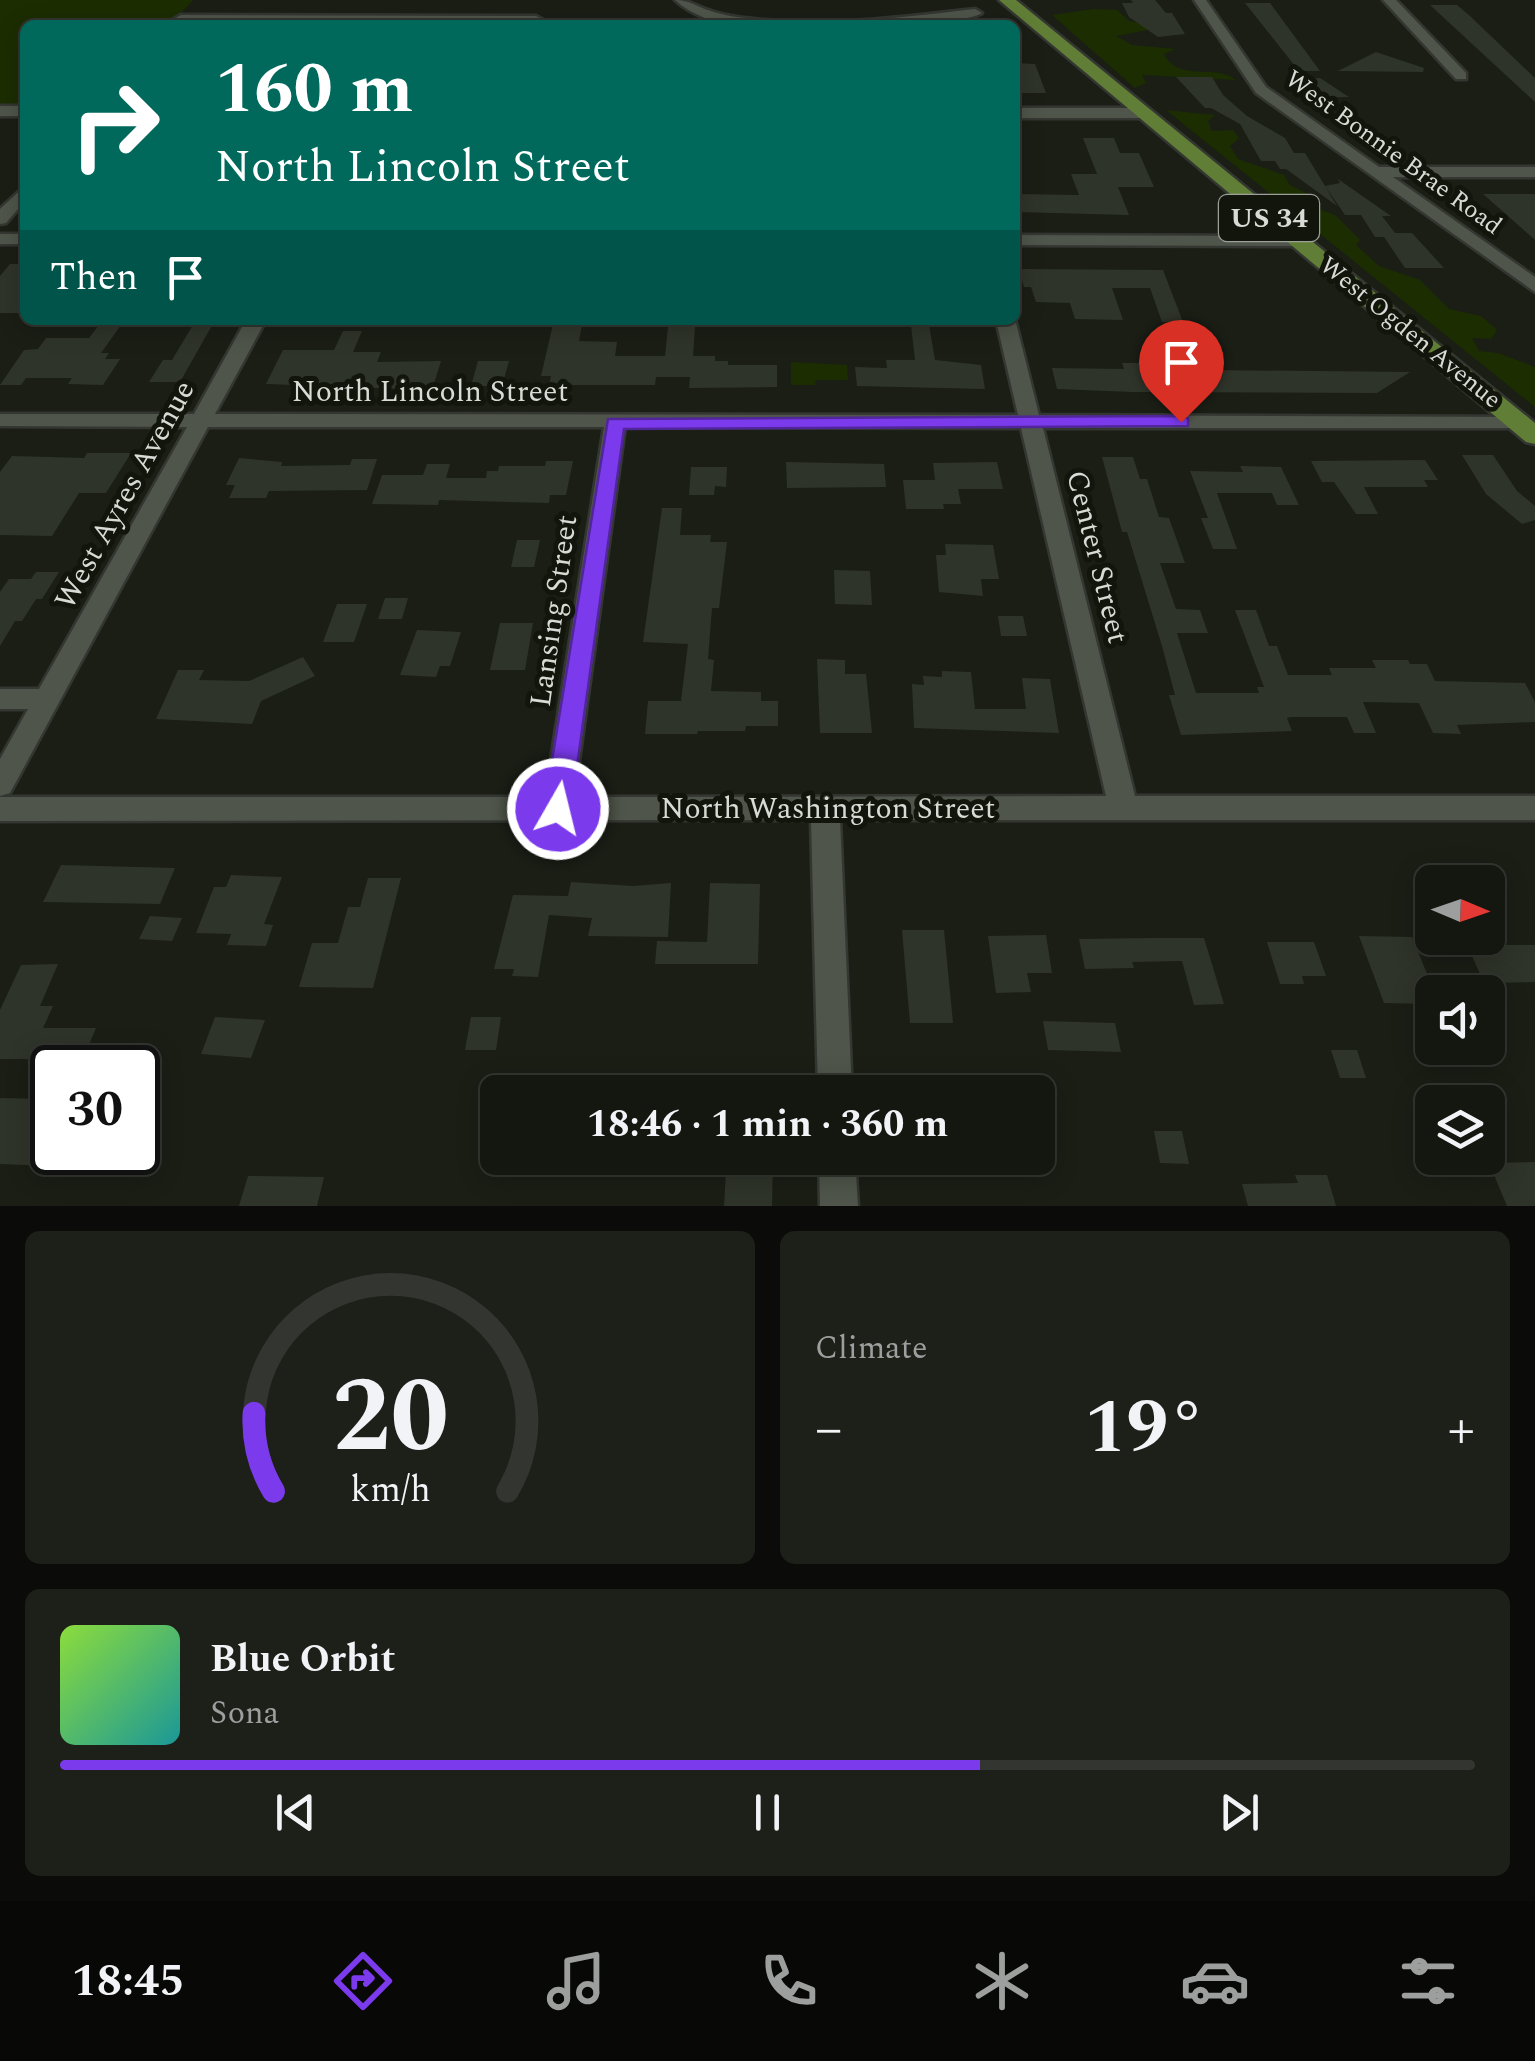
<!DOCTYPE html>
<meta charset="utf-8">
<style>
:root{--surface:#141610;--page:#1d1f19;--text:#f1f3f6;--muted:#9d9f9f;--line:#333530;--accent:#7c3aed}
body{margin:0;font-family:Spectral,serif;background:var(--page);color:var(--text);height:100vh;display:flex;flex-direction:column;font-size:38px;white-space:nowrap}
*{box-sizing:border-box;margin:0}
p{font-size:32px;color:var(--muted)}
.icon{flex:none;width:55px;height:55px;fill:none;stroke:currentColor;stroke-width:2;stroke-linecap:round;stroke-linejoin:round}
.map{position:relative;height:1206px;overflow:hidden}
.sheet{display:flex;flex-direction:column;gap:25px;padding:25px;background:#0b0c09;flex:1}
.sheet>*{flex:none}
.hud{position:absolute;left:20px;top:20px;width:1000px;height:305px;border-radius:15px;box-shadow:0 5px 25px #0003,0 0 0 2px var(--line);background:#00695c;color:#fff;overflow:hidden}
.needle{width:65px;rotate:92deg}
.buttons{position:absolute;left:1415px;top:865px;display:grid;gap:20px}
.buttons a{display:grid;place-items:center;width:90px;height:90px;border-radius:15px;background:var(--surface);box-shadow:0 5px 25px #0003,0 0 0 2px var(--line);font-size:50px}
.speed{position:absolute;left:30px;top:1045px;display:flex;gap:20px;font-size:50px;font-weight:700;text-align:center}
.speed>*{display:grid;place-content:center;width:130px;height:130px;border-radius:50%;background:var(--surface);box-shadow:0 5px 25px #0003,0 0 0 2px var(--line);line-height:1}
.speed .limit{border:5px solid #111;border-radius:15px;background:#fff;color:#111}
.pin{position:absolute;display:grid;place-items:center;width:85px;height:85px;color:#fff;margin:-102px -42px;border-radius:50% 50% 50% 0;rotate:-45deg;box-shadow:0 0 10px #0007}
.pin .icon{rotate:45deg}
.me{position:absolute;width:110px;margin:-55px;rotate:8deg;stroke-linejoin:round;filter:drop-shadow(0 0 8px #0008)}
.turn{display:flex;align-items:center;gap:35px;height:210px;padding:0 30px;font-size:45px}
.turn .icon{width:130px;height:130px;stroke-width:2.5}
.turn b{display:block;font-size:70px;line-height:85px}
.then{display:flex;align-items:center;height:95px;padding:0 30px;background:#0003;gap:20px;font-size:38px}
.big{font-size:75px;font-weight:700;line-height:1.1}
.sheet .widget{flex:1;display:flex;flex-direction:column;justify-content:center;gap:15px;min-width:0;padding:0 35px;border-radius:15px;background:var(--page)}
.sheet .dial{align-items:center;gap:0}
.dial svg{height:260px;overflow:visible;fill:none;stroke:var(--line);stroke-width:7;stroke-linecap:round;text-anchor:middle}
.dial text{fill:var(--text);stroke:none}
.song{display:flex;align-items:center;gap:30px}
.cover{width:120px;height:120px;border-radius:15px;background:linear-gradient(135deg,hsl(90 70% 55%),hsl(180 70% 35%))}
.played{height:10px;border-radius:5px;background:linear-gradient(90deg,var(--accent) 65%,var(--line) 65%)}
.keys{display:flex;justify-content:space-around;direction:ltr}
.heat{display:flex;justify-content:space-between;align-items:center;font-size:55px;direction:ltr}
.sheet .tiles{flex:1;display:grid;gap:25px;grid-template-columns:1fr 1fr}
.widget:last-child{grid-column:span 2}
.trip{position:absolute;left:480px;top:1075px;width:575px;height:100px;border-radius:15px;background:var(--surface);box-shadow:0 5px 25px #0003,0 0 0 2px var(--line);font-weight:700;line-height:100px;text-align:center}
.menu{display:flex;height:160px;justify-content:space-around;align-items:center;background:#080906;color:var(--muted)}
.menu .icon{width:70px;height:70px}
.menu .active{color:var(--accent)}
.menu b{font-size:45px;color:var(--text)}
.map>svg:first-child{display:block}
.green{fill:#1c2d02}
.building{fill:#2f342a}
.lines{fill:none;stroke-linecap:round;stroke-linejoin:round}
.minor-casing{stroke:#333631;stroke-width:5}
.primary-casing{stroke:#333631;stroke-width:5}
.minor{fill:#4f554a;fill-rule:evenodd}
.primary{fill:#617e36;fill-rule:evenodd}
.route{fill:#7c3aed;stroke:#51269a;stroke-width:2.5}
.labels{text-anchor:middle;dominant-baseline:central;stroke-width:10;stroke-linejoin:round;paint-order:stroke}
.far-street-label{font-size:25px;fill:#d8dbd5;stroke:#11150c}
.shield{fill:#11150c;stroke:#9ca099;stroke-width:2.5}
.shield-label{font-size:28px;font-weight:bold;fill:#d8dbd5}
.street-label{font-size:30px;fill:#d8dbd5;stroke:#11150c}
</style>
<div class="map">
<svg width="1535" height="1206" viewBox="0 0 1535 1206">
<rect width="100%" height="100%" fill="#1a1e15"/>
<g class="green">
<path d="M0 0H193L170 25H25V107H0Z"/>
<path d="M1093 9 1117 10 1129 21 1152 25 1153 29 1116 36 1132 45 1176 49 1164 54C1179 83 1215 63 1236 80L1142 75 1146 83 1135 88 1052 15Z"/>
<path d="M1166 110 1215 115 1208 121 1212 131 1233 130 1239 138 1230 146 1238 159 1284 175 1290 185 1320 200 1302 203 1335 215 1360 240 1356 245 1379 266 1420 280 1449 309 1481 316 1497 330 1491 339 1472 338 1479 351 1498 353 1535 367V407Z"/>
<path d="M791 362 847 365 848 380H816L815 385H791Z"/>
</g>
<g class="building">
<path d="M1131 0H1155L1166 13H1172L1185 34 1158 37 1129 17 1122 3H1133Z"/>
<path d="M1245 3H1270L1320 71H1299Z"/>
<path d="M1430 5H1457L1470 16 1535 78V102Z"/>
<path d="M1376 52 1424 68 1423 72 1338 71Z"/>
<path d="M1015 63 1035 64 1046 93H1015Z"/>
<path d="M1176 77H1212L1223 95 1247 116 1285 138 1294 153H1305L1325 186 1340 183 1338 179 1391 216H1382L1395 233H1412L1444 268H1405L1384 237H1375L1361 215H1345L1325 186 1337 206 1286 169H1280L1275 161H1261L1240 124 1211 108H1205Z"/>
<path d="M1320 78 1349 97 1315 98 1298 79Z"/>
<path d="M1083 138H1114L1120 153H1139L1154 187H1118L1129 215 1015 212V194L1079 195 1071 174H1097Z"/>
<path d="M1483 194H1535V240Z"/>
<path d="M10 264H25V313H0V276Z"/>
<path d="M1019 269 1163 270 1183 322H1162L1150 288H1112L1123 320 1075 319 1070 303 1036 302 1031 287H1024Z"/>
<path d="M196 320H215L180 382H149L163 360H172Z"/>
<path d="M554 320H583L579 341 617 342 615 356H665L668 327H695L693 356H715V361H728V365H777V387L689 388 690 377H656L655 385H549L551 376H541Z"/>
<path d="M99 325H121L101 353H109L105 359H120L103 385 68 384 72 378H26L21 385H0L24 350 38 349 46 338H89Z"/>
<path d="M911 325H929L935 360 981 365 985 389 857 386 855 367 887 368 886 360H915Z"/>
<path d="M343 331H362L353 352H381L377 362 441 361 432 390 266 384 283 350H334Z"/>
<path d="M1167 357H1195L1198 363H1208V370L1410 372 1377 393 1132 392 1057 389 1052 368 1124 369 1122 363H1169Z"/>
<path d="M478 361H509L502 386H471Z"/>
<path d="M87 453H131L106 493H79L52 536 0 535V472L12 456 84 458Z"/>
<path d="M1462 455H1493L1517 491 1535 506V520L1522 524 1486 494Z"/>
<path d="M1102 457H1133L1140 479H1147L1159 517 1169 518 1185 563H1160L1176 609 1200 610 1208 633H1177L1196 693H1259L1257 687H1264L1235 610H1256L1269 646H1277L1288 675H1332L1329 668H1376L1372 660H1408L1410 664H1427L1435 681 1525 683 1535 702V722L1457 725 1461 734 1433 733 1419 703 1363 702 1376 733H1354L1347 717H1291L1287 718 1292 731 1181 735 1169 695H1175L1162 646 1127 532H1122Z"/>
<path d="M239 458 282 462 281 466 350 465 352 459H377L367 490 269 491 266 498H229L235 485H226Z"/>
<path d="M1425 460 1438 480H1424L1428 487H1364L1378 514H1356L1334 482H1322L1311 461Z"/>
<path d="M546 461H573L566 495H550L549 503 439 500 438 505 372 504 382 475H423L427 464H450L446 478H486L487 471H498L499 466H545Z"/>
<path d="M786 462 884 464 886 487 787 488Z"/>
<path d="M997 462 1003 489H958L961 504H943L944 509H906L903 480H935L933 463Z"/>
<path d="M1240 466 1281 467 1299 505H1277L1272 493H1217L1237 549H1213L1201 518H1208L1190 471 1243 472Z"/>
<path d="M691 467H727L726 487 715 486 714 495H689Z"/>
<path d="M662 508H682L680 535H711L710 542H727L719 608H712L708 659 714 660 711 691 761 692V701H778V726H746L745 731H698L697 734H645L648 701H681L688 644 643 642Z"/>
<path d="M517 540H540L534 567H511Z"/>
<path d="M945 544 993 545 999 579H981L983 596 939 592 936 555H946Z"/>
<path d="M834 570 870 571 872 605 835 604Z"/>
<path d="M36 572H59L42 599H36L22 621H15L0 646V592L9 579H31Z"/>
<path d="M385 598H408L402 619H378Z"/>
<path d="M337 604H367L354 642H323Z"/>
<path d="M998 616H1023L1027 636H1001Z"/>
<path d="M500 623H533L525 670H490Z"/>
<path d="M417 630 461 632 450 666H440L436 677 400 675Z"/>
<path d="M303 657 315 676 261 701 252 724 156 719 178 670H204L199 680 249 681Z"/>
<path d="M817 659 845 660V674H866L872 733H820Z"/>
<path d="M942 671 971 672 975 709H1026L1022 678 1050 679 1059 733 914 728 912 684 924 685 923 676 942 677Z"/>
<path d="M61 865 175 868 160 904 43 902Z"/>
<path d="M231 875 282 877 264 924 273 925 266 946 227 945 231 934 196 933 214 887H226Z"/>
<path d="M368 878H401L373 988 299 987 312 943H338L348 907H360Z"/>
<path d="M571 882 633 886 671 883 668 937 588 936 592 918 549 915 538 977 512 976 514 969H494L513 895 568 896Z"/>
<path d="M710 883 760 884 758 964H655L657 941 707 942Z"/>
<path d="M150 916 182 918 172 941 139 939Z"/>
<path d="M902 930H944L953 1023H910Z"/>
<path d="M1046 935 1052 973H1027L1031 992 996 993 988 936Z"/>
<path d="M1359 936 1412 937 1432 986V1004L1384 1003Z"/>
<path d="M1150 938H1204L1224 1004 1194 1005 1182 961 1132 962 1134 968 1085 969 1079 939Z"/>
<path d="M1464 938H1487L1490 945H1535V982L1484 983Z"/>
<path d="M1267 942H1314L1326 976H1302L1304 984H1280Z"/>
<path d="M58 964 40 1006H53L43 1028H96L83 1059H0V1010L21 965Z"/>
<path d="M215 1017 265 1020 251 1058 201 1054Z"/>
<path d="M471 1017H501L496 1050H465Z"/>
<path d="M1043 1021 1115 1023 1121 1052 1048 1050Z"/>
<path d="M1331 1050H1357L1366 1078H1340Z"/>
<path d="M0 1098 45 1099 34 1124 52 1125V1166L0 1164Z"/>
<path d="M1154 1131H1182L1189 1164 1160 1163Z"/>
<path d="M750 1158H773L772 1206H724L726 1171H750Z"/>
<path d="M1535 1162V1206H1507L1489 1163Z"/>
<path d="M1295 1175H1327L1336 1206H1248L1242 1184 1298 1183Z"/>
<path d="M248 1176 324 1177 317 1206H239Z"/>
</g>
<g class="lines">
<g class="minor-casing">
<g id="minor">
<path d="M675 0C691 0 696 7 711 11 728 17 746 18 765 20 834 26 906 17 975 9L982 13C956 29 776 28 738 25 715 23 691 15 675 0Z"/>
<path d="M1194 0H1206L1266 87 1379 167H1535V177H1393L1535 277V292L1256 93Z"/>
<path d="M1383 0H1396L1466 73V79H1456Z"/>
<path d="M181 15 536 16 543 20 536 24 176 22 174 19Z"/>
<rect x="0" y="106" width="25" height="10"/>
<path d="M1015 108H1144L1152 113 1144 118H1015Z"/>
<path d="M25 186V201L6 223 0 224V209Z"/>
<rect x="0" y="234" width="25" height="10"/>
<path d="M1015 235 1297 236 1306 241 1297 246 1015 245Z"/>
<path d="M1015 319 1039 415 1527 417 1530 422 1527 427 1519 428H1043L1135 796H1535V820H840L852 1092H818L811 820 0 821V797H545L604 427H208L10 793 0 796V759L28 709H0V689H39L187 427 0 426V414H194L246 320H266L215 414 1018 415 996 320ZM625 427 1021 428 1106 796 574 797Z"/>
<path d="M819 1158H855L858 1206H820Z"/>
</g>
</g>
<g class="primary-casing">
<path id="primary" d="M999 0H1016L1535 423V444L1526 442Z"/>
</g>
<use href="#minor" class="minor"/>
<use href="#primary" class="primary"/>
</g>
<path class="route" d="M1181 416 1188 418V426L624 429 571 809 567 817 558 820 548 817 544 809 608 419Z"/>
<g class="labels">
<g class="far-street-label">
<text transform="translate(1393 153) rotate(36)">West Bonnie Brae Road</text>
<text transform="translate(1410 333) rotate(39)">West Ogden Avenue</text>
</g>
<rect class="shield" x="1219" y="195" width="100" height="46" rx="8"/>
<g class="shield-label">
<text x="1269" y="218">US 34</text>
</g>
<g class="street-label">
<text x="430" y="392">North Lincoln Street</text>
<text transform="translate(125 495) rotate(-61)">West Ayres Avenue</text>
<text transform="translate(1097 557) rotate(76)">Center Street</text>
<text transform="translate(554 611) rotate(-82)">Lansing Street</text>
<text x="828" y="809">North Washington Street</text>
</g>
</g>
</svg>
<div class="buttons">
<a><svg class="needle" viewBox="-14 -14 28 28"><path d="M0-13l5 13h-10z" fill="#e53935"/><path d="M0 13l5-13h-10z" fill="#9d9f9f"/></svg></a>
<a><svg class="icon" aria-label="sound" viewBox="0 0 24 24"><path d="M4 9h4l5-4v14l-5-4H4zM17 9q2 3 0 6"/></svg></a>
<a><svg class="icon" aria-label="layers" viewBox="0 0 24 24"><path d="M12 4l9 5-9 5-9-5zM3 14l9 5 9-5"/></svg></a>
</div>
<div class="speed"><div class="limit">30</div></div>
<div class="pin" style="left:1181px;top:422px;background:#d93025"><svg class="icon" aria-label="arrive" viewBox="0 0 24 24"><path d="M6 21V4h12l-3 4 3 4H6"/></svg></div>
<svg class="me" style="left:558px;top:809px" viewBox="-20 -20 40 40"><circle r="17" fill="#7c3aed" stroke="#fff" stroke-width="3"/><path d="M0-11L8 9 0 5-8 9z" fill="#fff"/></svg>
<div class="trip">18:46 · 1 min · 360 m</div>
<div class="hud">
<div class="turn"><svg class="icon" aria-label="right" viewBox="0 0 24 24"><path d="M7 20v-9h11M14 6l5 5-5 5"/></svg><div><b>160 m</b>North Lincoln Street</div></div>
<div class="then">Then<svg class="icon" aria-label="arrive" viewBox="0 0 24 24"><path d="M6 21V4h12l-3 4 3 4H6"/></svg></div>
</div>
</div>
<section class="sheet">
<div class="tiles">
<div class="widget dial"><svg viewBox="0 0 100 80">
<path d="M14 69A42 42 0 1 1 86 69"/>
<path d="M14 69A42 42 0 0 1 8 45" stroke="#7c3aed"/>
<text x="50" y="56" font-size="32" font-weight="700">20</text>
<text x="50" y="72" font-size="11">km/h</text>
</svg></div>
<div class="widget"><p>Climate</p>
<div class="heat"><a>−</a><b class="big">19°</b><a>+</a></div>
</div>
<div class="widget">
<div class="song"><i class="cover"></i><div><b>Blue Orbit</b><p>Sona</p></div></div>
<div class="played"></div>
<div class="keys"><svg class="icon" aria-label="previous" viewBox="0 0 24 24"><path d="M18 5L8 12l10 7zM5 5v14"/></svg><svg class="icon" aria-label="pause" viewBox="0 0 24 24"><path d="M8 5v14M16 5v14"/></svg><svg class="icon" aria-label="next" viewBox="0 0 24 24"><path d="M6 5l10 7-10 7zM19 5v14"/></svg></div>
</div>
</div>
</section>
<nav class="menu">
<b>18:45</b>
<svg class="icon active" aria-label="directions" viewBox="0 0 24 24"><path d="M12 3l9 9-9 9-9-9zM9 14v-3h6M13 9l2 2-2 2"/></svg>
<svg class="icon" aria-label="music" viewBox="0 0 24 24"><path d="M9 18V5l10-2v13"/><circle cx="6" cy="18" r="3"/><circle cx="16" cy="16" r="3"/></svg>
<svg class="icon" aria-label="phone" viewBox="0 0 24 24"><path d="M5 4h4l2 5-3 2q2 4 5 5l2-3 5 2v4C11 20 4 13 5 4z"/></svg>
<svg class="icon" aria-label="climate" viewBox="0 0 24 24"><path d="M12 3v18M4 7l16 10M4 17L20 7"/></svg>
<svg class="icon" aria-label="car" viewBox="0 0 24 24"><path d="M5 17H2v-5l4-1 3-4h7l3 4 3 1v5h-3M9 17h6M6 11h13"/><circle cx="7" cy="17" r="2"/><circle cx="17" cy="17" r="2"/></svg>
<svg class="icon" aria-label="filters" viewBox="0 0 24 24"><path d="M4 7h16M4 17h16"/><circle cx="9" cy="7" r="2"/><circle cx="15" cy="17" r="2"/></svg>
</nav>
